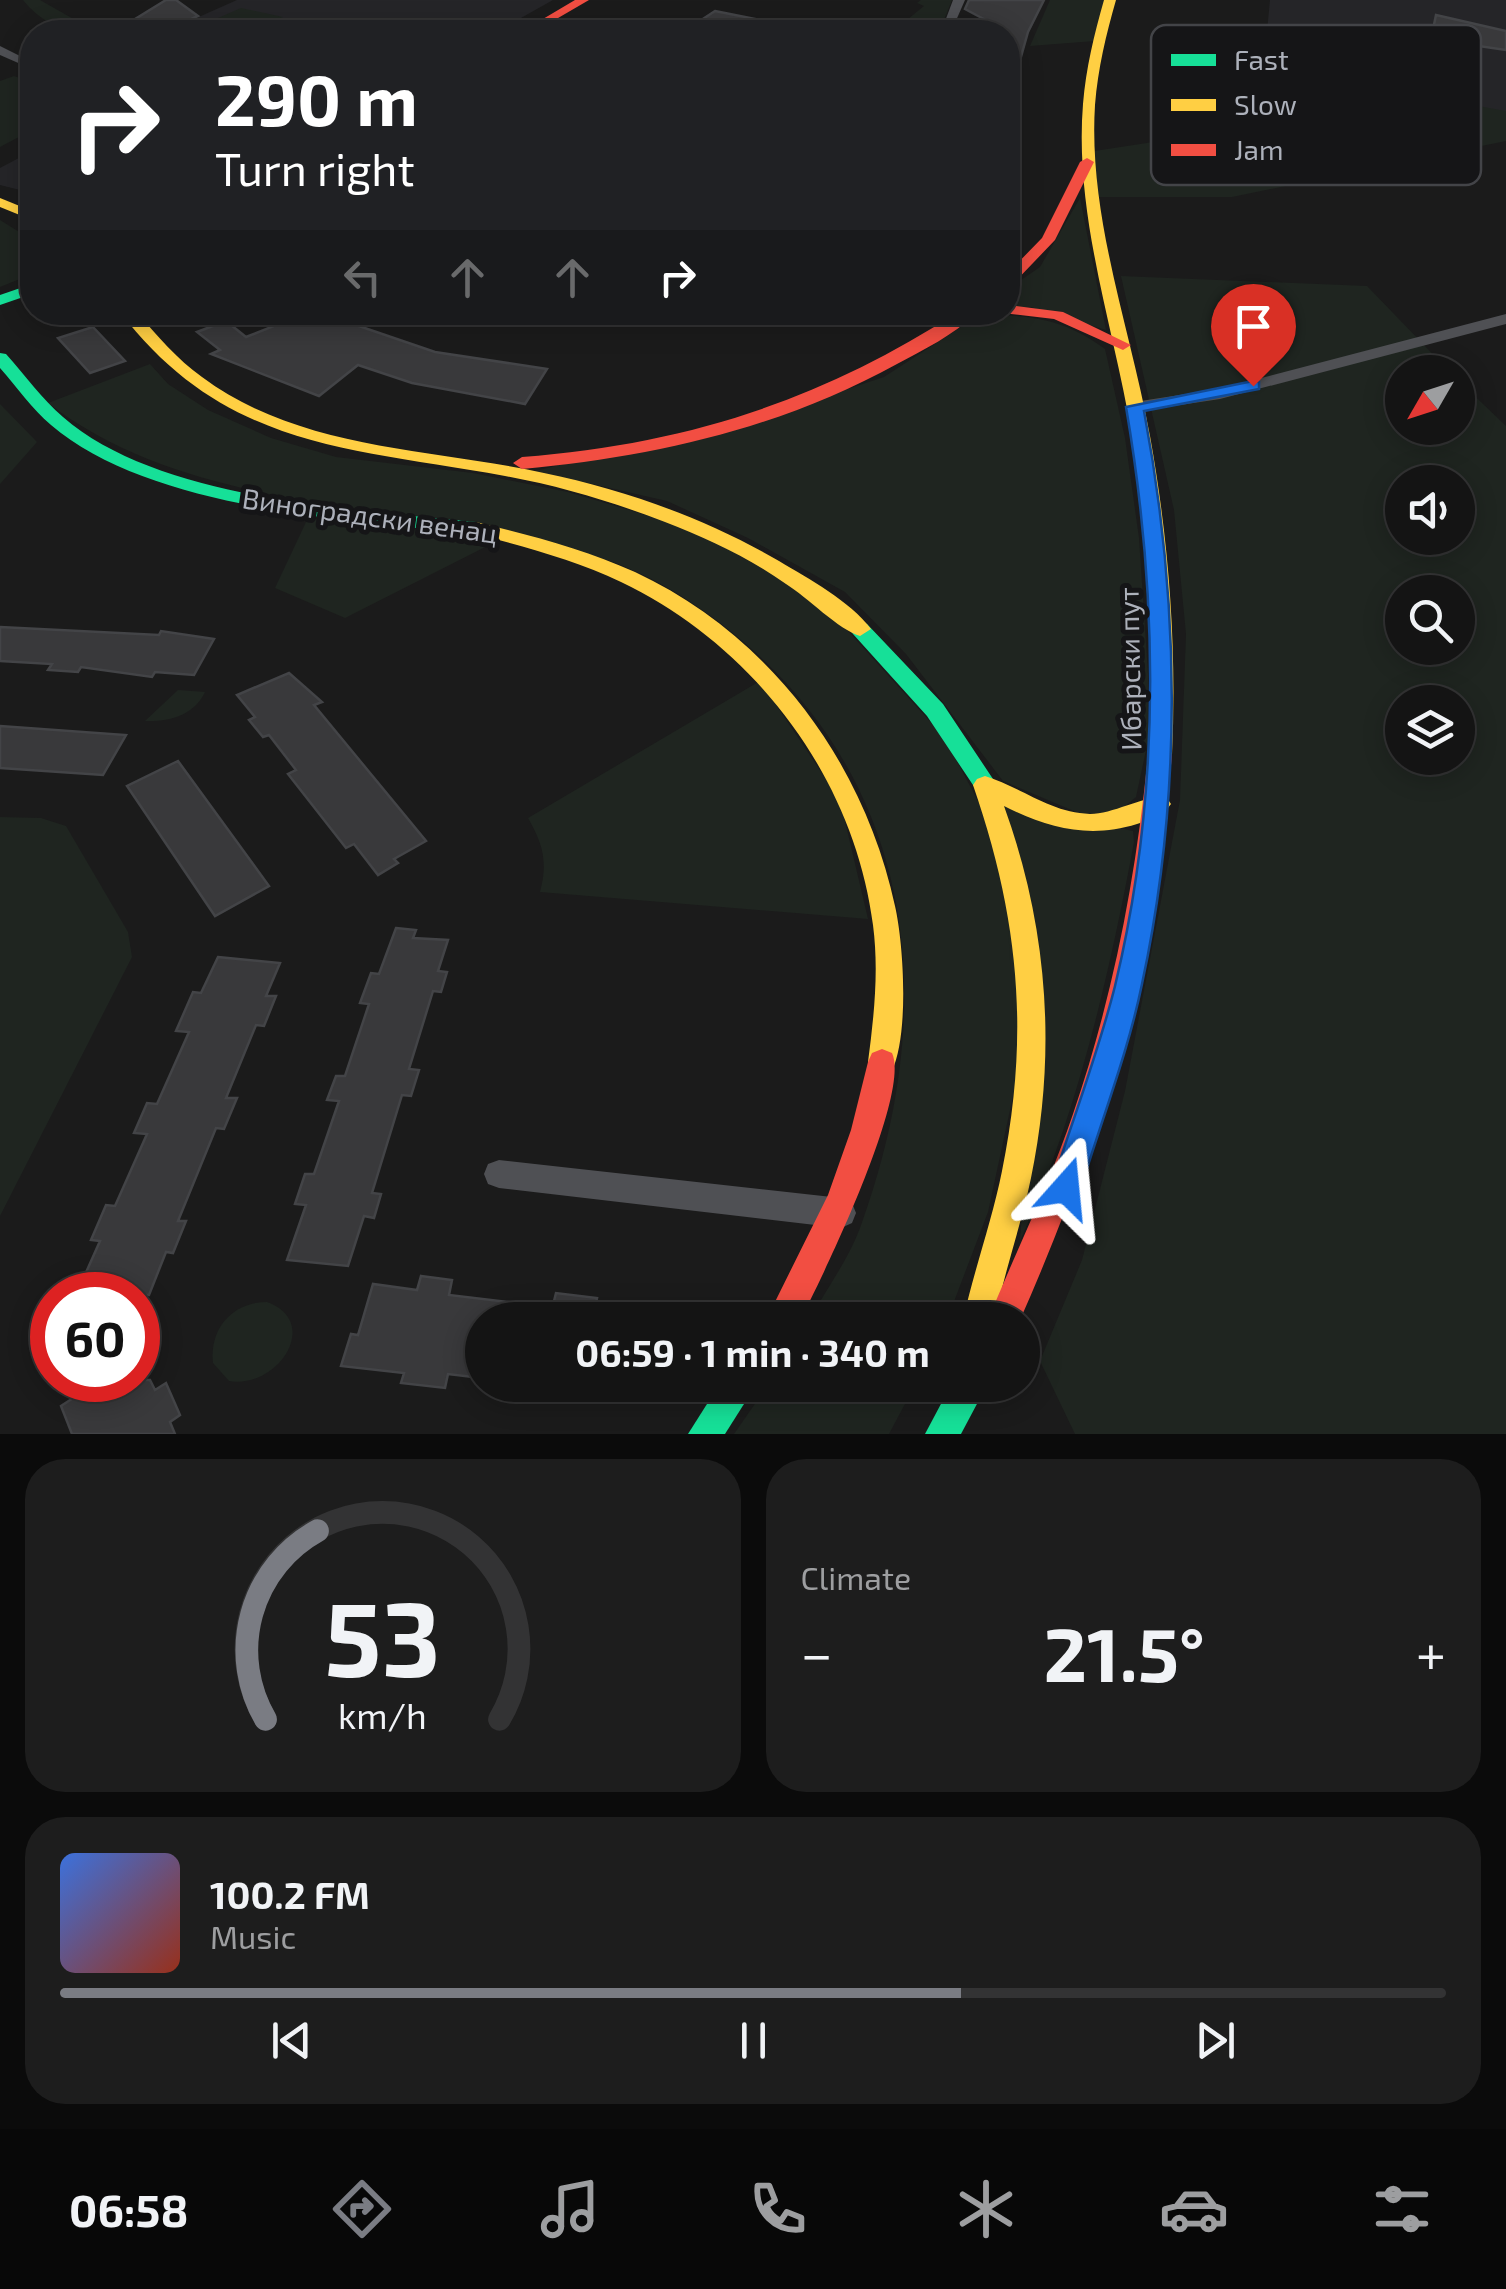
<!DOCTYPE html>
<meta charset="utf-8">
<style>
:root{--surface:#141414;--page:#1d1d1d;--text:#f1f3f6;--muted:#9d9ea0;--line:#333334;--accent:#7a7c83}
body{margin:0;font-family:"Exo 2",sans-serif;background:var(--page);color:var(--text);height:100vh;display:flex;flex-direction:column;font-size:38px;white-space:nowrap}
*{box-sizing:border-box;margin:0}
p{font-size:32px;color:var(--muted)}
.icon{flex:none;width:55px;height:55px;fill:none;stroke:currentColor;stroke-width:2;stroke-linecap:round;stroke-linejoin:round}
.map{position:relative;height:1434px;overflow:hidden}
.drawer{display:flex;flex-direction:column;gap:25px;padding:25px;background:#0b0b0b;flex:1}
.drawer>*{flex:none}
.top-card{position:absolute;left:20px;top:20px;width:1000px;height:305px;border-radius:40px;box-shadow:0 5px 25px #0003,0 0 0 2px var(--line);background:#202124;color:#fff;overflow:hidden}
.needle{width:65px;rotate:231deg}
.tools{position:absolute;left:1385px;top:355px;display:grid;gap:20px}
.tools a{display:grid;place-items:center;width:90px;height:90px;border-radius:50%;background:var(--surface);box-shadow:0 5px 25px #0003,0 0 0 2px var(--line);font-size:50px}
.speed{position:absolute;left:30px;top:1272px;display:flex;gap:20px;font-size:50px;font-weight:700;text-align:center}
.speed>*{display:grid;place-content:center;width:130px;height:130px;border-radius:50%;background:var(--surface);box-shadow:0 5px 25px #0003,0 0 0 2px var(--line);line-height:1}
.speed .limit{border:15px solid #d22;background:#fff;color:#111}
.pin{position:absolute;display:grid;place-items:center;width:85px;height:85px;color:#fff;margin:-102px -42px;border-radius:50% 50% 50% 0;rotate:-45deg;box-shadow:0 0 10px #0007}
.pin .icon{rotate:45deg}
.me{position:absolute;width:110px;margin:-55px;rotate:18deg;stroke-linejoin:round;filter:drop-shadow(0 0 8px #0008)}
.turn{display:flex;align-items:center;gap:35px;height:210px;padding:0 30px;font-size:45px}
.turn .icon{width:130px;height:130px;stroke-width:2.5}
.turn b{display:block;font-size:70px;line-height:85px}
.lanes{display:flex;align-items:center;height:95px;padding:0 30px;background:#0003;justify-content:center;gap:50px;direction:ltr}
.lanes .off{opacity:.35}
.big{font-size:75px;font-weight:700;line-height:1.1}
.drawer .card{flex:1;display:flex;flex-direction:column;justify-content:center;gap:15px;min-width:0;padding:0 35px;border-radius:40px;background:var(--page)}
.drawer .dial{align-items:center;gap:0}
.dial svg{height:260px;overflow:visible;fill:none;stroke:var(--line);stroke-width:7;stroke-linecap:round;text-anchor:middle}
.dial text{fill:var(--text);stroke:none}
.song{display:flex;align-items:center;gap:30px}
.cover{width:120px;height:120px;border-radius:15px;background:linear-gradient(135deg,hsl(220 70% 55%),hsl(10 70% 35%))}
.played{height:10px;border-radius:5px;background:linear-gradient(90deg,var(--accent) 65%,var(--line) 65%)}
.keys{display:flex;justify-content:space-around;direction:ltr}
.heat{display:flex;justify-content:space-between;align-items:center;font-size:55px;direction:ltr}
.drawer .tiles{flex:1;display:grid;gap:25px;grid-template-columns:1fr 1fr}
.card:last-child{grid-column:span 2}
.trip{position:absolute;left:465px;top:1302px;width:575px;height:100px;border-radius:50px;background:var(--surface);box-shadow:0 5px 25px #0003,0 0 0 2px var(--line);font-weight:700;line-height:100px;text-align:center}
.dock{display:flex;height:160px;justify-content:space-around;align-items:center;background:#080808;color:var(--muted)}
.dock .icon{width:70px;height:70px}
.dock .selected{color:var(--accent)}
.dock b{font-size:45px;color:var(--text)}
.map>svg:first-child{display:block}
.built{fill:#252528}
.green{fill:#1f2520;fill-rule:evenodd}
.building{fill:#39393b;stroke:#434447;stroke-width:2.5}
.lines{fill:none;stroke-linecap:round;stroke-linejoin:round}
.street{fill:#4f5054;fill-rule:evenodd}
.fast{fill:#16e098;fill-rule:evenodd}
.slow{fill:#ffcf43;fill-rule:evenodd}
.jam{fill:#f24e42;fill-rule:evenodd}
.route{fill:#1a73e8;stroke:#114b97;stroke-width:2.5}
.labels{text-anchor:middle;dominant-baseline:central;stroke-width:10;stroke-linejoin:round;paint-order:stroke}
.street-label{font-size:28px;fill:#adb1bb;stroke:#151517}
.key{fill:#151517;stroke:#434448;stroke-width:2.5}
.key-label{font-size:28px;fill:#adb1bb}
</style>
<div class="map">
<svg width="1506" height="1434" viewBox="0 0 1506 1434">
<rect width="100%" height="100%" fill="#1b1b1b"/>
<g class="built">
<path d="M237 0H553L496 32H165Z"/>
<path d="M1270 0H1506V130L1261 94Z"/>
<path d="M32 151V193L0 185V168Z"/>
</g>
<g class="green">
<path d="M23 0H40L77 21 127 23C92 43 48 32 23 0Z"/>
<path d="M921 0H952L939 32 890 25 902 24 924 6 917 3Z"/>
<path d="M1050 0H1110L1095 41 1030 46Z"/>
<path d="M241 8 283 17 250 32H186Z"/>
<path d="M1260 67 1506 111V141L1232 197H1093L1088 152 1335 114 1269 92Z"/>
<path d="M14 76 32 82V130L0 147V81Z"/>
<path d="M1080 198 1106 330 1031 307 1008 308V289L1040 267Z"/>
<path d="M0 220 32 240V274L0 287Z"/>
<path d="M1121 276 1367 286 1450 372H1402V428H1458V380L1506 426V1434H1075L1040 1361 1082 1260 1125 1091 1180 800 1186 634 1174 510ZM1402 482H1458V538H1402ZM1402 592H1458V648H1402ZM1402 702H1458V758H1402Z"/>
<path d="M997 315C1040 316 1070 323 1105 349L1125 438 1139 538 1148 673V741L1136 797 1118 812 1081 814 1003 781 906 654 845 592 748 538 667 501 535 471 778 412 884 377 967 323Z"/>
<path d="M150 364 168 384 208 410 271 438 336 457 473 473 568 492 690 528 821 601 944 737 987 818 1017 930 1021 1059 988 1212 947 1320H809C826 1290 848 1260 860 1228 935 1023 924 806 755 652 716 617 672 586 623 566 588 551 543 549 505 541 449 530 392 517 335 507 233 488 133 468 48 403Z"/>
<path d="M0 404 37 442 0 484Z"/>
<path d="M324 518 482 536 497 541 345 618 275 588 307 520Z"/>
<path d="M760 681 840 800 868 919 540 892C548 862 543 844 528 818Z"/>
<path d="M178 690 205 692C194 715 170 722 145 721Z"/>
<path d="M1000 801 1133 831 1134 842C1109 977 1077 1115 1020 1241L1024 1183Z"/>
<path d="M0 817 41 818 66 826 128 932 132 957 0 1216Z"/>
<path d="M267 1302C322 1322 278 1389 229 1381L213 1363C209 1328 233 1302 267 1302Z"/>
<path d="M768 1385H915L889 1434H734Z"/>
</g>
<g class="building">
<path d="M166 0H176L198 16 162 32H114Z"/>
<path d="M969 0H1044L1028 32 1013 85 1008 84V32L965 9Z"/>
<path d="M715 11 775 23 774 32H683Z"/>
<path d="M1436 15 1506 31V50L1445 41 1430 44Z"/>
<path d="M279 312H318L435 352 547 369 525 404 412 383 358 365 319 396 211 354 220 350 197 332 226 321 246 337 279 324Z"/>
<path d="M93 327 125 361 90 373 58 338Z"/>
<path d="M0 627 159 635 161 631 214 639 194 675 155 672 152 677 81 667 78 672 48 670 52 664 0 661Z"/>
<path d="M289 673 322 702 314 705 426 841 394 859 398 863 378 875 354 844 346 848 288 774 296 770 269 735 263 737 249 720 255 717 237 695Z"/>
<path d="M0 726 126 735 103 775 0 768Z"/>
<path d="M178 761 269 886 215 916 127 786Z"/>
<path d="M396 928 416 930 413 938 448 940 438 971 447 972 441 992 433 991 409 1069 419 1070 411 1096 402 1095 372 1193 381 1194 374 1218 364 1216 348 1266 287 1260 306 1205 295 1204 305 1174H314L339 1101 327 1100 336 1076H345L369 1004 360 1003 371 973 379 974Z"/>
<path d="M218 957 280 963 266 996H276L264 1026 256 1025 226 1098H237L224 1129 216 1128 178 1221H186L173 1253 166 1252 149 1295H76L100 1241 91 1240 106 1205 115 1206 147 1134 134 1133 147 1103 157 1104 189 1032 176 1031 193 992 201 993Z"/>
<path d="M421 1276 452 1280 449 1295 551 1307 550 1317 556 1293 597 1298 592 1320H482V1378L448 1374 445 1388 401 1383 404 1373 341 1366 351 1334 358 1335 373 1284 417 1290Z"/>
<path d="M101 1380H150L155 1390 166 1383 180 1415 170 1422 175 1434H72L61 1406Z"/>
</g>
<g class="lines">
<g class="street">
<path d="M953 0H965L951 32H941Z"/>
<path d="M0 46 32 62V69L0 55Z"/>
<path d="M1506 314V324L1220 399 1134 412 1125 407 1134 402 1219 389Z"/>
<path d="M499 1160 841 1198 852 1203 856 1213 852 1223 841 1228 499 1188 488 1184 484 1174 488 1164Z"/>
</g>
<g class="fast">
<path d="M32 284V294L0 305V295Z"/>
<path d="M0 353 6 354C25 375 42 399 63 417 158 500 355 510 476 522L486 528 476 534C352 521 149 509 51 425 32 409 17 387 0 368Z"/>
<path d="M860 622 867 624 943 704 997 785 993 791H977L927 716 853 634 849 629 853 624Z"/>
<path d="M719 1385H756L725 1434H688Z"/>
<path d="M951 1385H987L961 1434H925Z"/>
</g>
<g class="slow">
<path d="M1104 0H1116C1106 35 1098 68 1095 105 1088 216 1130 327 1150 436 1169 542 1177 647 1172 755L1168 761H1152L1148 755C1155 648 1149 542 1132 436 1114 327 1074 216 1083 104 1086 68 1094 35 1104 0Z"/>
<path d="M0 198 32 211V220L0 207Z"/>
<path d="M120 312H137C157 336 177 359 202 377 300 450 429 448 544 473 626 490 707 519 779 561 809 579 850 601 871 629L860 636C839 630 807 597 786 584 749 558 707 538 665 522 613 502 560 486 505 476 350 448 225 449 120 312Z"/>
<path d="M960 312H989L967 319Z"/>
<path d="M476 522C530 535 584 549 635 572 770 635 864 762 895 906 904 946 909 1034 892 1071L882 1075 872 1071 868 1062C874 1016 879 971 873 925 854 778 755 646 621 582 573 559 521 546 469 532L466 528 469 524Z"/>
<path d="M985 776C1021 787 1050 813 1090 814 1115 814 1151 792 1167 798L1171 804C1164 815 1149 820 1137 824 1089 839 1048 828 1004 806 1048 927 1057 1052 1031 1178 1021 1226 1004 1272 995 1320H963C974 1270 992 1221 1002 1171 1030 1033 1019 918 973 785L977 779Z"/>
</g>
<g class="jam">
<path d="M575 0H589L534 32H521Z"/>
<path d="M1087 158 1094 162 1055 240 1013 284 1008 286V273L1042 238 1080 162Z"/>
<path d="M1008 305 1063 312 1131 345 1123 350 1054 319 1002 313 1008 312Z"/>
<path d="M958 312 975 314C954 335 923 350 897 364 781 428 654 457 522 469L513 463 522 457C686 444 820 401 958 312Z"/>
<path d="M1160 746 1168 749 1172 755C1153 960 1103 1132 1020 1320H988C1016 1251 1049 1185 1073 1114 1113 997 1136 878 1148 755L1152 749Z"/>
<path d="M882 1049 892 1053C911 1094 823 1277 800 1320H766L828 1195 851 1130 868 1062 872 1053Z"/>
</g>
</g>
<path class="route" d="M1253 381 1259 382V389L1144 411C1180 602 1183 793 1142 984 1128 1053 1101 1121 1081 1188L1077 1198 1066 1202 1055 1198 1051 1188C1072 1121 1098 1054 1115 986 1161 795 1159 600 1126 407Z"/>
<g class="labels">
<g class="street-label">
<text transform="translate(370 515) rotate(8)">Виноградски венац</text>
<text transform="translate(1129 669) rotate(-91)">Ибарски пут</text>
</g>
</g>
<rect x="1151" y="25" width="330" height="160" rx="15" class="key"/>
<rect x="1171" y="54" width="45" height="12" fill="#16e098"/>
<rect x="1171" y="99" width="45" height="12" fill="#ffcf43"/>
<rect x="1171" y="144" width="45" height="12" fill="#f24e42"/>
<g class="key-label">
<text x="1234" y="70">Fast</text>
<text x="1234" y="115">Slow</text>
<text x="1234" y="160">Jam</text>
</g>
</svg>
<div class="tools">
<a><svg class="needle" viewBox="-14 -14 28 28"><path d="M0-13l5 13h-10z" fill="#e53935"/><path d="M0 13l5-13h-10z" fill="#9d9ea0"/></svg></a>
<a><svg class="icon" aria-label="sound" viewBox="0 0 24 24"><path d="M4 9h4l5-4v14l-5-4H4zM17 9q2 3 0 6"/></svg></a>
<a><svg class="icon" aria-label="search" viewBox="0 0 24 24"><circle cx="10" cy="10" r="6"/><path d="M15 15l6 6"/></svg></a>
<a><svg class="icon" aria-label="layers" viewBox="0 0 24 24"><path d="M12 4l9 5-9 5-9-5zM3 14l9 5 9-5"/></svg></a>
</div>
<div class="speed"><div class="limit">60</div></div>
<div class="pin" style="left:1253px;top:386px;background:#d93025"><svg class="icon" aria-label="arrive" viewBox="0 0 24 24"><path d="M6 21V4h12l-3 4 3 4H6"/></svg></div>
<svg class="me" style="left:1066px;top:1188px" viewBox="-20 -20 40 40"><path d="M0-17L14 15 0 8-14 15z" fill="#1a73e8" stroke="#fff" stroke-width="4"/></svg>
<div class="trip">06:59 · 1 min · 340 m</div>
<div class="top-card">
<div class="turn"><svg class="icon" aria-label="right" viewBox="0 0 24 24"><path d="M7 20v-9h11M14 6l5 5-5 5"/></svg><div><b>290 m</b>Turn right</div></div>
<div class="lanes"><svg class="icon off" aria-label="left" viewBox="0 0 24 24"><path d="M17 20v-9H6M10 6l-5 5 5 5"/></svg><svg class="icon off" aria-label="ahead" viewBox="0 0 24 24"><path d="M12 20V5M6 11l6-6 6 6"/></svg><svg class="icon off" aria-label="ahead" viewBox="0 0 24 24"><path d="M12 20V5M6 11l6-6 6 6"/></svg><svg class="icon" aria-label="right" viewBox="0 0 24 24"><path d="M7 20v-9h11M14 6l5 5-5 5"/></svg></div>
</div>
</div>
<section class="drawer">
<div class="tiles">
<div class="card dial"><svg viewBox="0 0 100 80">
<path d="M14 69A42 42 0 1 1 86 69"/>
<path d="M14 69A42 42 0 0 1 30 11" stroke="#7a7c83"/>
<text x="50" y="56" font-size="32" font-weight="700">53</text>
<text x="50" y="72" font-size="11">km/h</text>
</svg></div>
<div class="card"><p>Climate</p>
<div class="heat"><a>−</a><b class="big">21.5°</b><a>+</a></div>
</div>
<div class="card">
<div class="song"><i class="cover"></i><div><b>100.2 FM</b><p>Music</p></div></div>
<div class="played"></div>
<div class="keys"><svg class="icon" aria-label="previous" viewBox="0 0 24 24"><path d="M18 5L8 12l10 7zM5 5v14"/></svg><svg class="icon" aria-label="pause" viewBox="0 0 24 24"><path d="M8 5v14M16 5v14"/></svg><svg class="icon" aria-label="next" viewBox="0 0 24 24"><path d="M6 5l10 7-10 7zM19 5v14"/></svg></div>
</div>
</div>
</section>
<nav class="dock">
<b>06:58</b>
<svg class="icon selected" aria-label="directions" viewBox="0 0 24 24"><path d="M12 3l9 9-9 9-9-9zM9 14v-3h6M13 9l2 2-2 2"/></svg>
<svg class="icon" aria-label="music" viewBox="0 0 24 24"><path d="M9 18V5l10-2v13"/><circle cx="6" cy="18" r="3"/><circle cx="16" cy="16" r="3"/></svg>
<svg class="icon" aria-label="phone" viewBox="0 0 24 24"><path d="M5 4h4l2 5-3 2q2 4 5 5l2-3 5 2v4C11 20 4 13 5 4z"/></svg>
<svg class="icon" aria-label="climate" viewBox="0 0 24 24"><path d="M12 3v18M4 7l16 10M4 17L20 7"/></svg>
<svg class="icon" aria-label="car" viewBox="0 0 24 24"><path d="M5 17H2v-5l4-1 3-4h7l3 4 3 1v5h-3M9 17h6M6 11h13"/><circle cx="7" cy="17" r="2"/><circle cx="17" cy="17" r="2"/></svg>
<svg class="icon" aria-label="filters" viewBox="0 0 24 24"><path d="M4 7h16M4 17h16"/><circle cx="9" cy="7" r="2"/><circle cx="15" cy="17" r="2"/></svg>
</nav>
